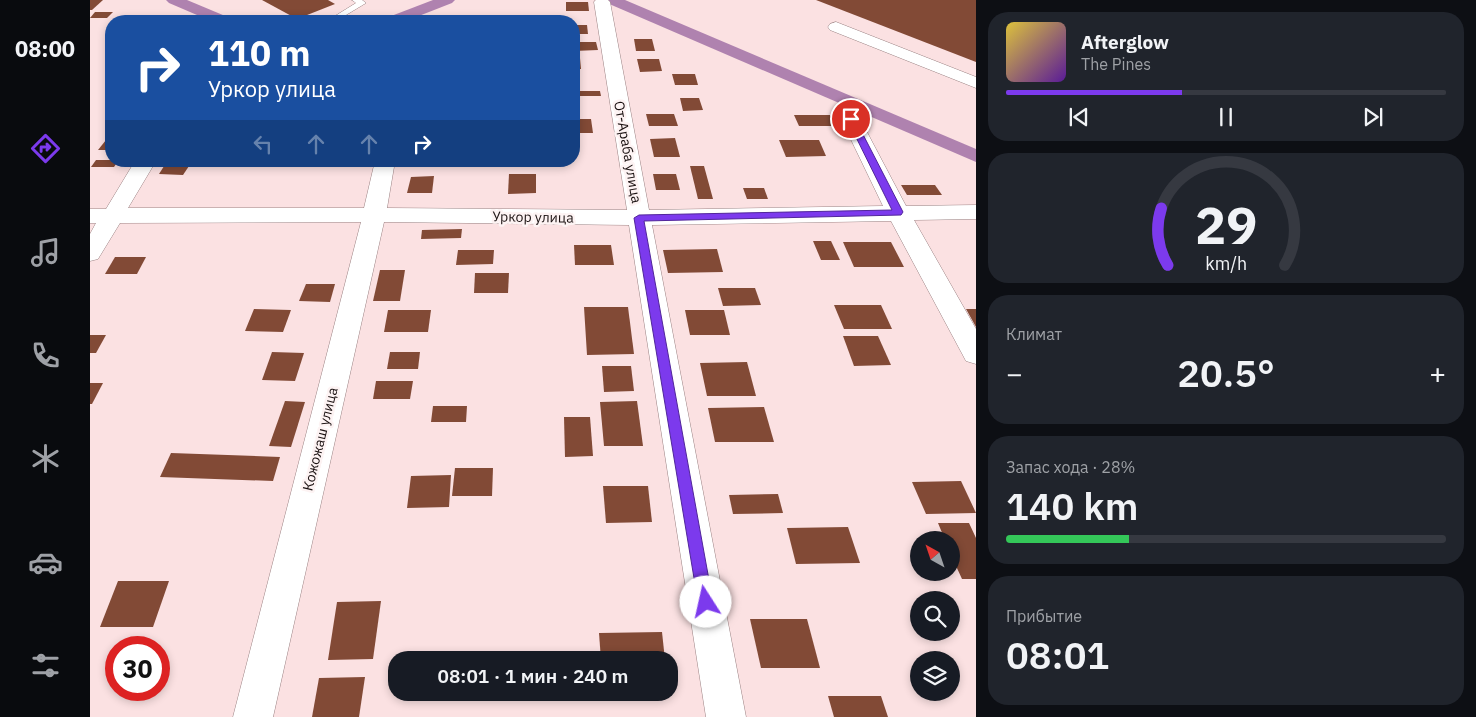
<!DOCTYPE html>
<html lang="ru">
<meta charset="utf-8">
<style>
:root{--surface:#171b24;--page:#20242c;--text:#f1f3f6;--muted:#9ea1a6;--line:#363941;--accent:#7c3aed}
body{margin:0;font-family:"IBM Plex Sans",sans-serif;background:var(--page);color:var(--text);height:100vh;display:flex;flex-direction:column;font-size:19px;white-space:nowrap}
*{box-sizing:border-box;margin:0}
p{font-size:16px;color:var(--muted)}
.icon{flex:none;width:28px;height:28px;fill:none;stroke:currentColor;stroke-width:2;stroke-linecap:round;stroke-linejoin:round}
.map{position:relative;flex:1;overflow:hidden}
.details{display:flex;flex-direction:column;gap:12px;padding:12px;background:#0d0f14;width:500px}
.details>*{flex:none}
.guide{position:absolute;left:15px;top:15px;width:475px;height:152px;border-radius:20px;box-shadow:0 2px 8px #0003;background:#1a4fa0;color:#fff;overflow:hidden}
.needle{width:32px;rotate:320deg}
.buttons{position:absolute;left:820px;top:531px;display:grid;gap:10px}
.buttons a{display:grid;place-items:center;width:50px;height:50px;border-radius:50%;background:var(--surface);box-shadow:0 2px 8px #0003;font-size:25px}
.speed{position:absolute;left:15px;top:636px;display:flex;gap:10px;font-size:25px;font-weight:700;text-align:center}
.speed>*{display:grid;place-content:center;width:65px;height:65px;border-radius:50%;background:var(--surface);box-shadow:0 2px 8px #0003;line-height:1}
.speed .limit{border:8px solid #d22;background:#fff;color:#111}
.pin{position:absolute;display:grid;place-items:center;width:42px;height:42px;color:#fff;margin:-21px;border:2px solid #fff;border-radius:50%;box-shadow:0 1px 5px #0007}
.me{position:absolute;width:55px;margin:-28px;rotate:350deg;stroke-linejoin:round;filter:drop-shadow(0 0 4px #0008)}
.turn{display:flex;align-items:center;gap:18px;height:105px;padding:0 20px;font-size:22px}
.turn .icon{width:65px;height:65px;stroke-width:2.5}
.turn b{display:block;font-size:35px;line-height:42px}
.lanes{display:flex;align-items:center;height:48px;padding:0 20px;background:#0003;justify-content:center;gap:25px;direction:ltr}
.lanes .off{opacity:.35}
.big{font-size:38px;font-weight:600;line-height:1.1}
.details .card{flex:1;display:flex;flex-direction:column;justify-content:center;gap:8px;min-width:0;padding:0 18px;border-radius:20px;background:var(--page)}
.details .dial{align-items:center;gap:0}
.dial svg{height:130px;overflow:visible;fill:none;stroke:var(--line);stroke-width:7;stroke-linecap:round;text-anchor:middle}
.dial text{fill:var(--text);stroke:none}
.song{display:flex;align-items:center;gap:15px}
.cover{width:60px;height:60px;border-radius:8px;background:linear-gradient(135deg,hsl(50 70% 55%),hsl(270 70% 35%))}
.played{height:5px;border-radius:2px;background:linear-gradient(90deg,var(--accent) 40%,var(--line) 40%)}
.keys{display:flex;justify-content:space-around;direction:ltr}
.heat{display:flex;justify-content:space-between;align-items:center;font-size:28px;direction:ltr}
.charge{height:8px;border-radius:4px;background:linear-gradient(90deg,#34c759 28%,var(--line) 0)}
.trip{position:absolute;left:298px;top:651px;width:290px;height:50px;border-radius:20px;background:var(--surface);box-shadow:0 2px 8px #0003;font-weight:600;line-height:50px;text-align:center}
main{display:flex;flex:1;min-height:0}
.menu{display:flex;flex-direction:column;width:90px;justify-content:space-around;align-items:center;background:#090b0e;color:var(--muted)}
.menu .icon{width:35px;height:35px}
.menu .on{color:var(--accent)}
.menu b{font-size:22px;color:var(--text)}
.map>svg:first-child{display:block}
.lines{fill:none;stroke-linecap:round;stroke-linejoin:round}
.canal{fill:#af82af;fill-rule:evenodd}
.building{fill:#824a36}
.lane-casing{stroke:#9a8283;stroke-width:1}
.street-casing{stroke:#9a8283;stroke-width:1}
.lane{fill:#fff;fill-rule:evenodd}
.street{fill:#fff;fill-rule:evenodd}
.route{fill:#7c3aed;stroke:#51269a}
.labels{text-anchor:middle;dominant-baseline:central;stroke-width:5;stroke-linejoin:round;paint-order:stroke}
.street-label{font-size:14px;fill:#1a1111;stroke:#fdf3f3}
</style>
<main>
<nav class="menu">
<b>08:00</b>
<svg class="icon on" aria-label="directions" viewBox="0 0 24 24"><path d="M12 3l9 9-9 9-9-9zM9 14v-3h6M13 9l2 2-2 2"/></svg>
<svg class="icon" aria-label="music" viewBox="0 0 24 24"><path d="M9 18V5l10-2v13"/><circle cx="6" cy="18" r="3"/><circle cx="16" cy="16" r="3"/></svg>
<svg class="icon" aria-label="phone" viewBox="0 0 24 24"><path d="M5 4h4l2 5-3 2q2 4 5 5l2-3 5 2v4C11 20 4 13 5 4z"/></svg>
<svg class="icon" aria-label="climate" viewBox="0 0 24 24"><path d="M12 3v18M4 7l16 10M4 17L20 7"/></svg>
<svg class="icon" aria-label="car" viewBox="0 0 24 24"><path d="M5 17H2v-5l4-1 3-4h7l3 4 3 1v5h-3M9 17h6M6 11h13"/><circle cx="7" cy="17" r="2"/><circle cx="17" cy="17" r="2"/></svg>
<svg class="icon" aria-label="filters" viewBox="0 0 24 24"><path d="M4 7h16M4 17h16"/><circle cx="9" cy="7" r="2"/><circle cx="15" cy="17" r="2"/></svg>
</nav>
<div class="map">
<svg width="886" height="717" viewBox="0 0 886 717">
<rect width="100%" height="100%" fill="#fbe1e2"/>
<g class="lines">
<g class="canal">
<path d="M76 0H97L140 18 142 21H121L79 3Z"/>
<path d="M343 0H365L362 3 316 21H294L296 18Z"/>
<path d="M514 0H535L886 149V162L517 3Z"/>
</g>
</g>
<g class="building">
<path d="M0 0H13L2 10H0Z"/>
<path d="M172 0H238L245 4 207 19Z"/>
<path d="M726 0H886V62Z"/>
<path d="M476 2H498L499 11H476Z"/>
<path d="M5 12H23L17 18H0Z"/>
<path d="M353 19H374L373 21H353Z"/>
<path d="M484 25H497L498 34H484Z"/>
<path d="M544 39H562L565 51H546Z"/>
<path d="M484 42H506L508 50 484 51Z"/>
<path d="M484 58H490L491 69H484Z"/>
<path d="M547 59H569L572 71 550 72Z"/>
<path d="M582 74H605L608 85H585Z"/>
<path d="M488 91H510L511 96H489Z"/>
<path d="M590 98H609L613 110 593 111Z"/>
<path d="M556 114H584L588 126H559Z"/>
<path d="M704 115H740L746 126H709Z"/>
<path d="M484 119H501L503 133H484Z"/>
<path d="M20 135H21V150H8Z"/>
<path d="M585 138 590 157H564L560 139Z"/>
<path d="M689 140H729L736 156 696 157Z"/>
<path d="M6 160H21L28 161 24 167H1Z"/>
<path d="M76 163H101L93 175 69 174Z"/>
<path d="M600 166H614L623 199H608Z"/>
<path d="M419 174H446V193L418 194Z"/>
<path d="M563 174H586L590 190H566Z"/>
<path d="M344 176 342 193H317L321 177Z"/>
<path d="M811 185H845L852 195H817Z"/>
<path d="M653 188H674L678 199H657Z"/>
<path d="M372 229 371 238 331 239 332 230Z"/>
<path d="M723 241H741L750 260H731Z"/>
<path d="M753 242H801L814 267H764Z"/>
<path d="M484 245H521L524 265H485Z"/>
<path d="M627 249 633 272 578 273 573 250Z"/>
<path d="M368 250H404L403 264 366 265Z"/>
<path d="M25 257H56L47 274H15Z"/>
<path d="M290 270H315L310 301H283Z"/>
<path d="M385 273H419L418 293H384Z"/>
<path d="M216 284H245L240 302 209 301Z"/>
<path d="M628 288H665L671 305 633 306Z"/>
<path d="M744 305H791L802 329H754Z"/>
<path d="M494 307H538L544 354 497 355Z"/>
<path d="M164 309 201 310 193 332 155 331Z"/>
<path d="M876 309H886V327Z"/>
<path d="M298 310H341L338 332H294Z"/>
<path d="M595 310H634L640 335H600Z"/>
<path d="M0 335H16L6 353H0Z"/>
<path d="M753 336H788L801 365 764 366Z"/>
<path d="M182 352 214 353 205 381 172 380Z"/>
<path d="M300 352H330L328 369H297Z"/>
<path d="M657 362 666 396H617L610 363Z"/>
<path d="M512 366H541L544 391 514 392Z"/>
<path d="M286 381H323L320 399H283Z"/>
<path d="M0 383H13L2 404H0Z"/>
<path d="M195 401 215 402 201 447 179 446Z"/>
<path d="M547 401 553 446H514L510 402Z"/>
<path d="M343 406H377L376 422H341Z"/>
<path d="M674 407 684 442H625L618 408Z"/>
<path d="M474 417H500L503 456 475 457Z"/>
<path d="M81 453 190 457 183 481 70 477Z"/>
<path d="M365 468H403L402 496H362Z"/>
<path d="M361 475 359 507 317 508 321 476Z"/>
<path d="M871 481 886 513 836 514 822 482Z"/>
<path d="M513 486H558L562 522 516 523Z"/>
<path d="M688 494 693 513 643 514 639 495Z"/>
<path d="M848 523H879L886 538V579H872L861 555V540H855Z"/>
<path d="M758 527 770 563 706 564 697 528Z"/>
<path d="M28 581H79L63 627H10Z"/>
<path d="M291 601 283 659 238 660 247 602Z"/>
<path d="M660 619H717L730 668H671Z"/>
<path d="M572 632 575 660H511L509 633Z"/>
<path d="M58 639 61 648H44Z"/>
<path d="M26 658V678L21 661Z"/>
<path d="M275 677 269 717H222L229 678Z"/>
<path d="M738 696H791L798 717H744Z"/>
</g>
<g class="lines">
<g class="lane-casing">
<path id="lane" d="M262 0H272L276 3 246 21H237L266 3Z"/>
</g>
<g class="street-casing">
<g id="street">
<path d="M506 0H518L520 2 559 210 793 206 751 119 754 115 761 113 768 115 816 206 886 205V219L824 220 886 329V364L876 361 801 221 562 225 656 717H616L539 225 294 222 183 717H143L271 222 30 223 8 259 0 261V234L6 223H0V209H16L45 161H66L38 208H274L285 161H305L297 208 537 210 504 2Z"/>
<path d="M746 22 886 77V88L740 30 738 27 740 24Z"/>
</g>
</g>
<use href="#lane" class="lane"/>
<use href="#street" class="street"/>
</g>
<path class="route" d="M758 117 765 119 813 212 811 215 554 221 623 602 621 607 616 609 611 607 608 602 544 218 549 215 802 210 757 119Z"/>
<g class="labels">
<g class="street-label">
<text transform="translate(538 152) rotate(80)">От-Араба улица</text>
<text transform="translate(443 217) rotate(1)">Уркор улица</text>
<text transform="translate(230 439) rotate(-76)">Кожожаш улица</text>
</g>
</g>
</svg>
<div class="buttons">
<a><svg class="needle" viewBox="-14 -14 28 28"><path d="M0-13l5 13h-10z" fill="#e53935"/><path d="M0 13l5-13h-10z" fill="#9ea1a6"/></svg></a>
<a><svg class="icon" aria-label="search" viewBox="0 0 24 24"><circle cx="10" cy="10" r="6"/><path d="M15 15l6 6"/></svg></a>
<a><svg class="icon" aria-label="layers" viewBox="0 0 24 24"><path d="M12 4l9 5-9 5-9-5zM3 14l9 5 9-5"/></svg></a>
</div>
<div class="speed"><div class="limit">30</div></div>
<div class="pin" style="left:761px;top:119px;background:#d93025"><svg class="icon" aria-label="arrive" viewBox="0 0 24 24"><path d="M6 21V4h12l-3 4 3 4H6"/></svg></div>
<svg class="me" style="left:616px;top:602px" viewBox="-20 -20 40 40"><circle r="19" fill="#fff"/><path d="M0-13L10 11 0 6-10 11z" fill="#7c3aed"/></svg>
<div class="trip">08:01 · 1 мин · 240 m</div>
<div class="guide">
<div class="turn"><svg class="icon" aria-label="right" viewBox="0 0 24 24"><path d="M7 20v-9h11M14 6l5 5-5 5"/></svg><div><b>110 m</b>Уркор улица</div></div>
<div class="lanes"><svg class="icon off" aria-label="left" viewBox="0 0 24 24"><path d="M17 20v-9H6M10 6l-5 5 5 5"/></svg><svg class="icon off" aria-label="ahead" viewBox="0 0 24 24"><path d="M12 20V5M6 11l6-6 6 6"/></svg><svg class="icon off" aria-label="ahead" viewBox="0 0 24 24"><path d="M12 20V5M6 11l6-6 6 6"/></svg><svg class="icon" aria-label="right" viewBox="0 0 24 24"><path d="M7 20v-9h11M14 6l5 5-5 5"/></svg></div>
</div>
</div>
<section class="details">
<div class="card">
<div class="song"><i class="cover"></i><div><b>Afterglow</b><p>The Pines</p></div></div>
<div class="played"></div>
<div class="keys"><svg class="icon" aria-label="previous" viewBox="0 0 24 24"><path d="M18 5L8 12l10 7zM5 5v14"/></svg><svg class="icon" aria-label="pause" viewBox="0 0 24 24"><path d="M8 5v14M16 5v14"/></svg><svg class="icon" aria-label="next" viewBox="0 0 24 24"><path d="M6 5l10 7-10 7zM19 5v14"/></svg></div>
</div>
<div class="card dial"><svg viewBox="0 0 100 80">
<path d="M14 69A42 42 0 1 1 86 69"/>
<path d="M14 69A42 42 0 0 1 10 34" stroke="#7c3aed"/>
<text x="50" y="56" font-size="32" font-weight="700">29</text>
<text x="50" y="72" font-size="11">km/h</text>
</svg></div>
<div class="card"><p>Климат</p>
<div class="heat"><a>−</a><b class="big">20.5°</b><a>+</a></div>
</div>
<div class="card"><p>Запас хода · 28%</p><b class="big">140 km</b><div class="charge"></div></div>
<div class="card"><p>Прибытие</p><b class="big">08:01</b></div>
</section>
</main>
